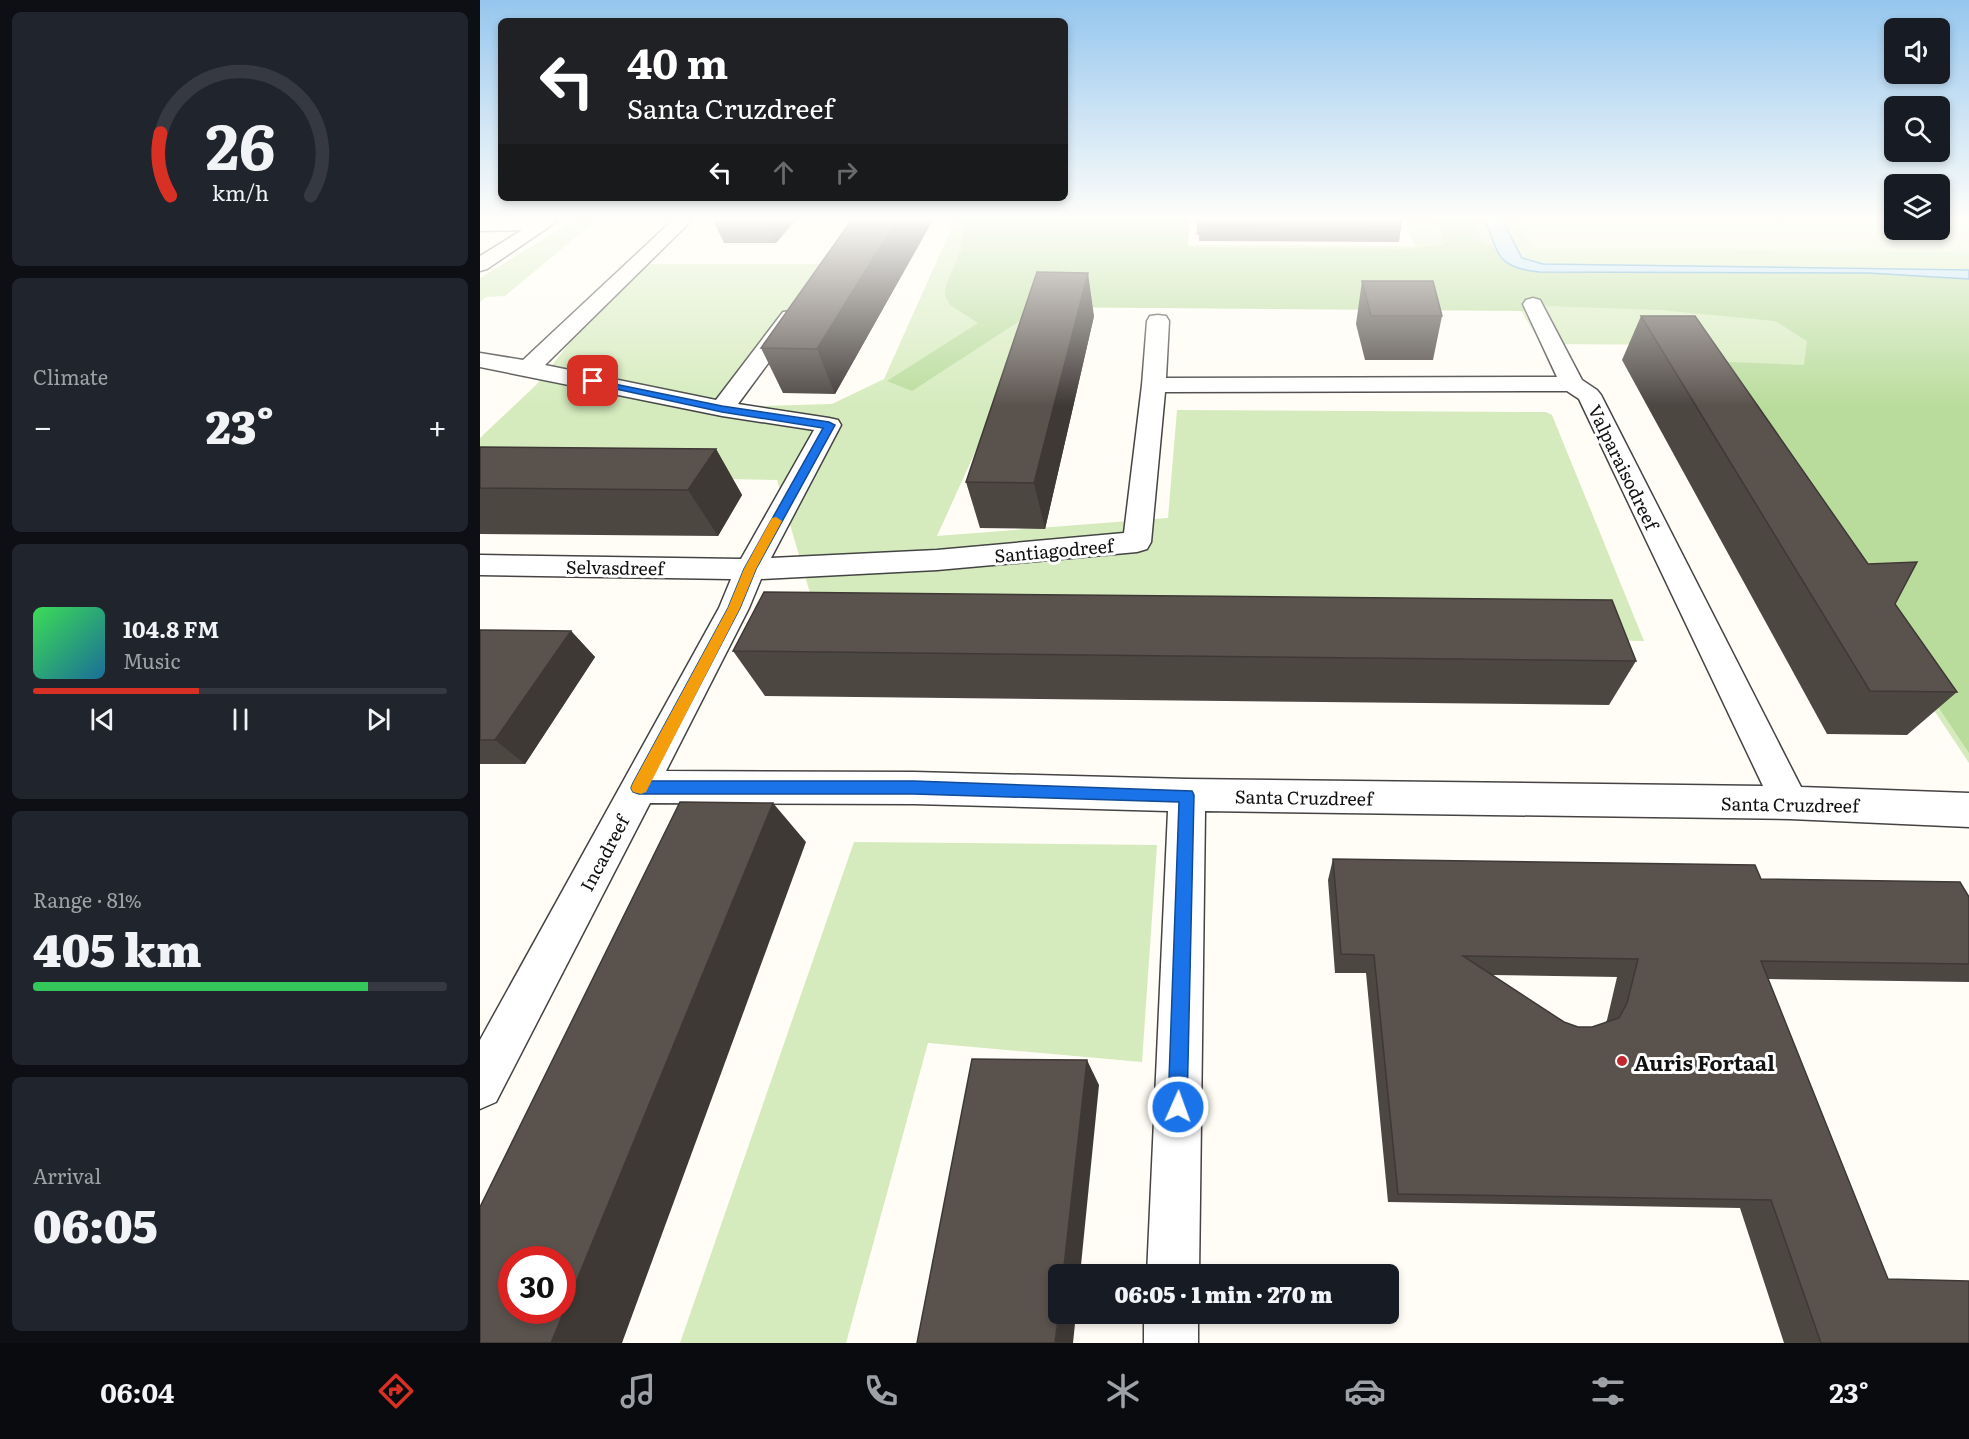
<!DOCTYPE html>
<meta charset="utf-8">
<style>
:root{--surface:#171b24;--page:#20242c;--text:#f1f3f6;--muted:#9ea1a6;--line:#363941;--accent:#d93025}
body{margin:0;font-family:Literata,serif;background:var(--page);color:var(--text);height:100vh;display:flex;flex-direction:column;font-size:22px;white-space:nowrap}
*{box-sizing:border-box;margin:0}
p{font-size:20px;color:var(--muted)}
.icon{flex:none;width:33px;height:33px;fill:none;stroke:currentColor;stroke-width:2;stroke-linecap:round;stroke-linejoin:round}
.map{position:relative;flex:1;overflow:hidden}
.details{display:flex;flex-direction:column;gap:12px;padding:12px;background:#0d0f14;width:480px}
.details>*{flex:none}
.guide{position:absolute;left:18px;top:18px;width:570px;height:183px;border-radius:9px;box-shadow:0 3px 9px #0003;background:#202124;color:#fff;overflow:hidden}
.tools{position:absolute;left:1404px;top:18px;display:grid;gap:12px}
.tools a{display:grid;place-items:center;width:66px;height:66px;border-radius:9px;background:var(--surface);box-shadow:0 3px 9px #0003;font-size:30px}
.speed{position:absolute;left:18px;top:1246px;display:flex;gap:12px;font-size:30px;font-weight:700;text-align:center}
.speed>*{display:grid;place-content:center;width:78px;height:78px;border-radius:50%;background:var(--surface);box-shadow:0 3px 9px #0003;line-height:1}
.speed .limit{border:9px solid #d22;background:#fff;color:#111}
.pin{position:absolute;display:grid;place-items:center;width:51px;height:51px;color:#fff;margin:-26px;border-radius:12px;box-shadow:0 3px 9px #0006}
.me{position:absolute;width:66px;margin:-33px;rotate:2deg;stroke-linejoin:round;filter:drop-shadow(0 0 4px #0008)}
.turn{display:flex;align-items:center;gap:21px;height:126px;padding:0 30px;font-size:27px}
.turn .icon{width:78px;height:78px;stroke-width:2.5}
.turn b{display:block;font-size:42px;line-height:51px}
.lanes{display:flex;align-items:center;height:57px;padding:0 30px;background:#0003;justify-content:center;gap:30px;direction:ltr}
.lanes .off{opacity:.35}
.big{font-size:45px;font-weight:800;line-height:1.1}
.details .widget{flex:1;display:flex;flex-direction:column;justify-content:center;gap:9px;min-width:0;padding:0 21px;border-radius:9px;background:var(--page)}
.details .dial{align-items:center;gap:0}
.dial svg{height:156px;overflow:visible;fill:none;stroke:var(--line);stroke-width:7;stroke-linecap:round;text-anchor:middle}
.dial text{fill:var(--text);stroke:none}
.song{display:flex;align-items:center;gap:18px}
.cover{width:72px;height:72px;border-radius:9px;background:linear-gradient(135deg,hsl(130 70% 55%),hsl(200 70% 35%))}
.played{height:6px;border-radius:3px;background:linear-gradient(90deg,var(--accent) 40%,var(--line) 40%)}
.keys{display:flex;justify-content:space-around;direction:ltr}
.heat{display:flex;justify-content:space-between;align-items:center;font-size:33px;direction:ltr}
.charge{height:9px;border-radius:4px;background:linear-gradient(90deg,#34c759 81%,var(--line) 0)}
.trip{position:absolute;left:568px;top:1264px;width:351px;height:60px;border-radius:9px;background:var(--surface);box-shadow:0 3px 9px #0003;font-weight:800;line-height:60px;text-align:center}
.tabs{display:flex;height:96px;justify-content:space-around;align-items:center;background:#090b0e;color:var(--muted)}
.tabs .icon{width:42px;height:42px}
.tabs .selected{color:var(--accent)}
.tabs b{font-size:27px;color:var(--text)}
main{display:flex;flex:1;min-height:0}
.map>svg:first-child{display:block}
.green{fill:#d5ebbd}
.forest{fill:#b9dc9c}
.pitch{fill:#e6f2cf}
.water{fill:#b9e0f7;stroke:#3f96cf;stroke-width:1.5}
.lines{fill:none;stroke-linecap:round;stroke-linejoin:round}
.minor-casing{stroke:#444;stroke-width:3}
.minor{fill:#fff;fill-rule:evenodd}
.wall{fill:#4d4742;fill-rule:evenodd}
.shaded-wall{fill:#3f3936}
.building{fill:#5a524d;stroke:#3f3936;stroke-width:1.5;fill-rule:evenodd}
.route{fill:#1a73e8;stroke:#114b97;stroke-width:1.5}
.slow{fill:#f59e0b}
.poi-dot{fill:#c4262e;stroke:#fff;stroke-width:2}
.labels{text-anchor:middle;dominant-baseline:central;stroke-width:6;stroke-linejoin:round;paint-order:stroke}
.street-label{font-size:18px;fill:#111;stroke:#fff}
.near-poi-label{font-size:21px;font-weight:bold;fill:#111;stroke:#fff;text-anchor:start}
</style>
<main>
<section class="details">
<div class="widget dial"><svg viewBox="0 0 100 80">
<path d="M14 69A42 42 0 1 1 86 69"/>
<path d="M14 69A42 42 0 0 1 9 37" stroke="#d93025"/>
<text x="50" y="56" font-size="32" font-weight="700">26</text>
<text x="50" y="72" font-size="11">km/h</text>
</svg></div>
<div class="widget"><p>Climate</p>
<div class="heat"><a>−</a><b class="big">23°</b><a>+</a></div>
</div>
<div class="widget">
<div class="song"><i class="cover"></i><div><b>104.8 FM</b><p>Music</p></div></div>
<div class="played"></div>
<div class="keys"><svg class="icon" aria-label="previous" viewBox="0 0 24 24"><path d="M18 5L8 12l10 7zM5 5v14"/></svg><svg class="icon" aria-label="pause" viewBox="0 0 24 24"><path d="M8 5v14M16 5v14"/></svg><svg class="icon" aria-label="next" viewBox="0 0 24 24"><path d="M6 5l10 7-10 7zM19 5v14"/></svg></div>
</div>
<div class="widget"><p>Range · 81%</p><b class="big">405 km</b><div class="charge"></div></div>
<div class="widget"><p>Arrival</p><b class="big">06:05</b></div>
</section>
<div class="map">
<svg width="1489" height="1343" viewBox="0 0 1489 1343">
<rect width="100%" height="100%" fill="#fffdf5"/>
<g class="green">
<path d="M98 218H119L25 296 6 297 0 302V278Z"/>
<path d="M476 218H707L705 245 936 246 933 244 925 218H955L964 244 1001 242 993 218H1004L1016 246 1034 247 1021 218H1036L1051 246 1489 251V763L1212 345 1061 344 1040 309 561 307 457 536 688 518 697 410 1066 412 1072 415 1164 641 1108 640 330 593 297 480 0 474V438L57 384 152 264H347L240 407 352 404 404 379Z"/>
<path d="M374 842 677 845 662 1062 448 1043 366 1343H200Z"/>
</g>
<path class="forest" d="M485 218H710L708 247 923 249 964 245 955 218H993L1002 243 1017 248C1024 266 1041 270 1059 272L1388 273 1489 279V753L1227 361 1324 365 1327 341 1295 321 1180 310 1068 306 1041 300 1045 311 561 307 432 391 407 381 498 323 470 305 465 295 466 285 481 250Z"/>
<path class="pitch" d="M1036 218H1414V230H1460V218H1489V252L1052 248Z"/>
<path class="water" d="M1004 218H1021L1042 258 1063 264 1489 270V279L1388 273 1059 272C1015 267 1020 255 1004 218Z"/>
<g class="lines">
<g class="minor-casing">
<g id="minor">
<path d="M82 218 7 269 0 271V256L42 230 0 231V219Z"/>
<path d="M195 218H214L65 365 236 400 303 312 311 311 319 312 322 317 258 404 349 418 358 420 361 425 291 558 457 550 644 533 662 385 667 321 670 316 678 315 686 316 689 321 686 378 1077 377 1043 304 1046 300 1053 298 1060 300 1102 380 1117 390 1121 395 1321 787 1489 793V827L1310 819 725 811 719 1275H667L688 811 434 804 170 803 16 1102 0 1109V1040L239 608 251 579 0 575V555L261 559 334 430 242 416 0 367V353L43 360ZM1087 391 1099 399 1283 786 707 779 434 772 186 771 269 608 281 579 457 570 657 552 667 549 671 542 685 392Z"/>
<rect x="664" y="1314" width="54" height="29"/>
</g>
</g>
<use href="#minor" class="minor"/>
</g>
<g class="wall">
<path d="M232 218H317L296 243H244Z"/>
<path d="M373 218H454L355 394 303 393 281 348Z"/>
<path d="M717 218 922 221 919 242 719 241V235H717Z"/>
<path d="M882 281 962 316 953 360H885L876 324Z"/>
<path d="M614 316 565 529 500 528 486 482Z"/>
<path d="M1161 316 1415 604 1477 692 1427 735 1347 734 1142 360Z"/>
<path d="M0 447 236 449 262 495 238 536 0 534Z"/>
<path d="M0 630 91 631 115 657 45 764H0Z"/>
<path d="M253 651 1156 661 1129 705 285 696Z"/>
<path d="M853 859 1281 879 1489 897V982L1288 979 1408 1279 1489 1343H1304L1260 1208 908 1202 886 973H855L848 880ZM1012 975 1137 977 1127 1020 1125 1023 1112 1027H1098L1084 1022Z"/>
</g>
<g class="shaded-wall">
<path d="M285 218H317L296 243Z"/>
<path d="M418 218H454L355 394 337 349Z"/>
<path d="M608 273 614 316 565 529 554 483Z"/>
<path d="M236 449 262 495 238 536 208 490Z"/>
<path d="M91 631 115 657 45 764 15 740Z"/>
<path d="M293 803 326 842 142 1343H71Z"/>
<path d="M607 1060 619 1085 600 1275H583Z"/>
<path d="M579 1314H596L593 1343H575Z"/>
</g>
<g class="building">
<path d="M373 218H418L337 349 281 348Z"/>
<path d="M717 218H922V221H919L921 227 719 225V219H716Z"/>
<path d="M557 272 608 273 554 483 486 482Z"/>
<path d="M882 281H953L962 316H891Z"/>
<path d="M1161 316H1215L1388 564 1437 562 1415 604 1477 692 1390 691Z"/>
<path d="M0 447 236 449 208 490 0 488Z"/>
<path d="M284 592 1132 600 1156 661 253 651Z"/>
<path d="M0 630 91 631 15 740H0Z"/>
<path d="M200 802 293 803 71 1343H0V1207ZM32 1260H82V1311H32Z"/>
<path d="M853 859 1275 865 1281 879 1480 882 1489 897V964L1281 961 1408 1279 1489 1281V1343H1341L1291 1200 918 1194 894 955 861 954ZM983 956 1158 959 1147 1003 1139 1018 1112 1027H1098L1084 1022Z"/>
<path d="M492 1059 607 1060 583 1275H579V1310L575 1343H437Z"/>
</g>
<linearGradient id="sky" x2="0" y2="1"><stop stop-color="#95c6ee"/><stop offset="0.54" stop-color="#fffefa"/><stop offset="1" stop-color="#fffefa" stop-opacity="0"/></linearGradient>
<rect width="1489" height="406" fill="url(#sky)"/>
<path class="route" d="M110 379 242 406 349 422 355 425 276 569 260 608 170 781H434L712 791 714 795 707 1107 704 1114 698 1117 691 1114 688 1107 699 802 434 794H159L153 792 151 788 153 783 248 608 264 569 343 428 242 412 113 384 108 381Z"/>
<path class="slow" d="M296 517 302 521 276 569 260 608 166 792 161 794 153 792 151 788 153 783 248 608 264 569 292 518Z"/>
<circle class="poi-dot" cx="1142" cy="1061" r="6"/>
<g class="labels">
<g class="street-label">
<text transform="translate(1144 467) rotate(64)">Valparaisodreef</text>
<text transform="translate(574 550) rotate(-5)">Santiagodreef</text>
<text transform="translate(135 567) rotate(1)">Selvasdreef</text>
<text transform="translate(824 797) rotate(1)">Santa Cruzdreef</text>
<text transform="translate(1310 804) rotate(1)">Santa Cruzdreef</text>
<text transform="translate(124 853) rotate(-62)">Incadreef</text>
</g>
<g class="near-poi-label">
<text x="1154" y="1061">Auris Fortaal</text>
</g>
</g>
</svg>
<div class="tools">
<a><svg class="icon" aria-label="sound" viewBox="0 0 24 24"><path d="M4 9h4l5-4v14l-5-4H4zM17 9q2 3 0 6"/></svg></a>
<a><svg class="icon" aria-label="search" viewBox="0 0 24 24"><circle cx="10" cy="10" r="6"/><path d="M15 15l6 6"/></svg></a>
<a><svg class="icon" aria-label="layers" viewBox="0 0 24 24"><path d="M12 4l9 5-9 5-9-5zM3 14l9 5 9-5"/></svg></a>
</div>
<div class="speed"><div class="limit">30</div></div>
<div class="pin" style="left:113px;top:381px;background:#d93025"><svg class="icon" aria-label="arrive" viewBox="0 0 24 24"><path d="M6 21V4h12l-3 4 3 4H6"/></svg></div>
<svg class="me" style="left:698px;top:1107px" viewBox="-20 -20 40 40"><circle r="17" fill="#1a73e8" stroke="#fff" stroke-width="3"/><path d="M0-11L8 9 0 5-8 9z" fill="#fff"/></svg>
<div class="trip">06:05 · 1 min · 270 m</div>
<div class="guide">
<div class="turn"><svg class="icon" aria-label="left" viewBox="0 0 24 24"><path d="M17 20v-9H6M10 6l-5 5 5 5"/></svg><div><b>40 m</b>Santa Cruzdreef</div></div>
<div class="lanes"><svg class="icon" aria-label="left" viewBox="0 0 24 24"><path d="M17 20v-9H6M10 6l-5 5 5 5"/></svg><svg class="icon off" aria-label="ahead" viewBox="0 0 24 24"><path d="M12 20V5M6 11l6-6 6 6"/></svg><svg class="icon off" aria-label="right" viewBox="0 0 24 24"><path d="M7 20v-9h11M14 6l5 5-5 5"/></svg></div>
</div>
</div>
</main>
<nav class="tabs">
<b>06:04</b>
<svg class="icon selected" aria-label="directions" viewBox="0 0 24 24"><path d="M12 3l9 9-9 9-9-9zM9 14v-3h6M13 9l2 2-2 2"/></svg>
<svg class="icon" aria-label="music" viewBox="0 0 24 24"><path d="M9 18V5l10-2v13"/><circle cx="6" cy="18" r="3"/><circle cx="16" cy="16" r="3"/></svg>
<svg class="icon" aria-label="phone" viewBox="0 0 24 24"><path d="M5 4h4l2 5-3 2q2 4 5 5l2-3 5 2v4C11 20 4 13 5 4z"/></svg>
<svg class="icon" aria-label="climate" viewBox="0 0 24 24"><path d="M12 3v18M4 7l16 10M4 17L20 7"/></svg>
<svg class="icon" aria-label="car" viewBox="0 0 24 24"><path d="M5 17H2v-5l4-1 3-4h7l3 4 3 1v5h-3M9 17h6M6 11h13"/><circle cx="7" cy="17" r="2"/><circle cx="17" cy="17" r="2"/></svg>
<svg class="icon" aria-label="filters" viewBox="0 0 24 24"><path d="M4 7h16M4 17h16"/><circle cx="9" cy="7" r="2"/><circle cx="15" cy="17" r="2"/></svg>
<b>23°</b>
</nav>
